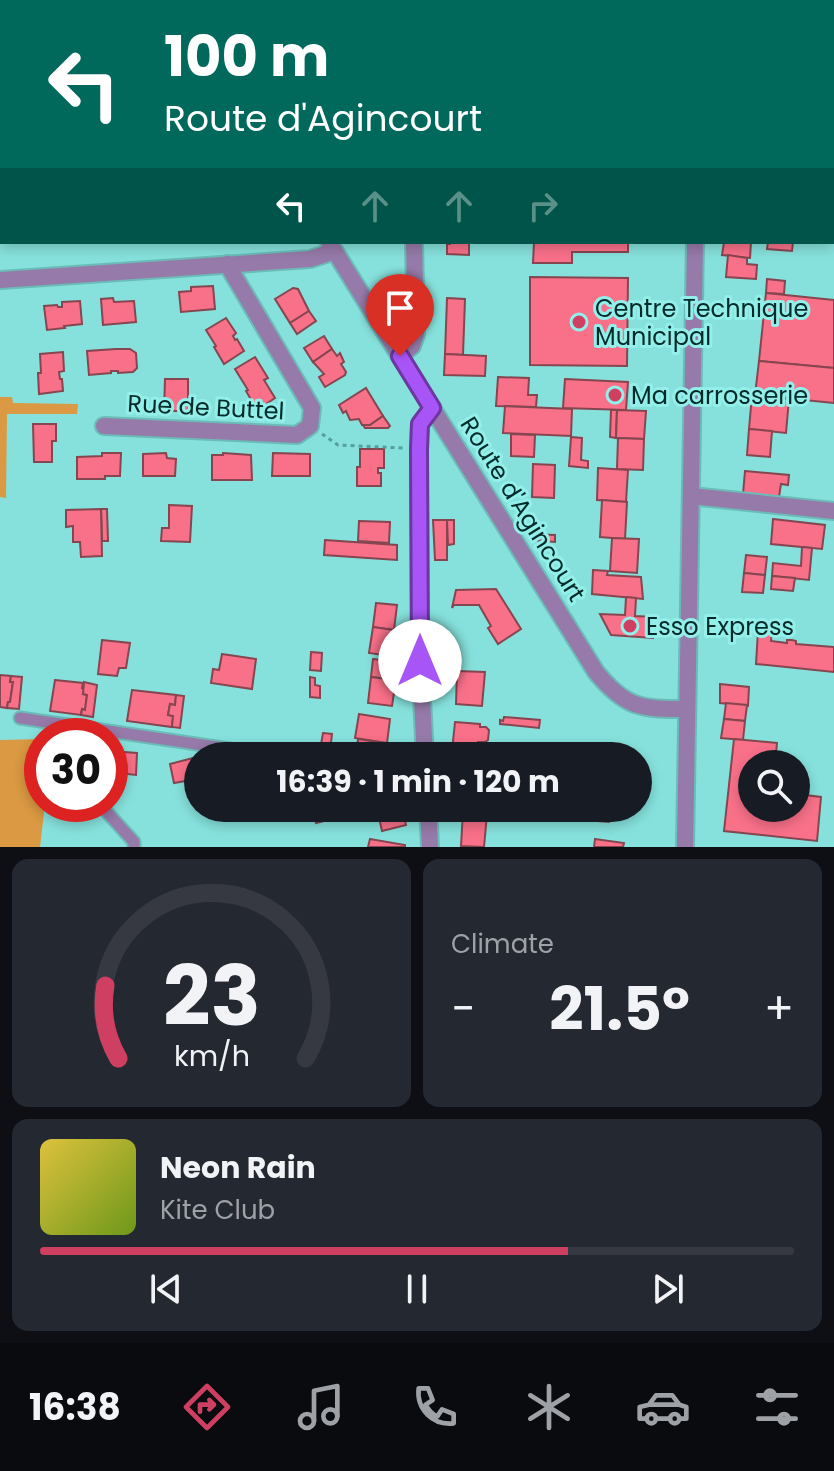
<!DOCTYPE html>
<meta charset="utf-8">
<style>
:root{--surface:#171b24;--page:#242831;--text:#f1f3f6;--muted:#9ea1a6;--line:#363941;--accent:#cf3f61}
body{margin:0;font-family:Poppins,sans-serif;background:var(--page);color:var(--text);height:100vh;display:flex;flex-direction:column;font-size:30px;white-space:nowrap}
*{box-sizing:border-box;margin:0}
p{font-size:26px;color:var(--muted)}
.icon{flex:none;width:44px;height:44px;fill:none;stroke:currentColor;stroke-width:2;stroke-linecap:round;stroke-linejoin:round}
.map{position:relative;height:847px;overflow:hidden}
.details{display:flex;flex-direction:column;gap:12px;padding:12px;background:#0d0f14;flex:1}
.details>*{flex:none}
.banner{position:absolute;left:0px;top:0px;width:834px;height:244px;box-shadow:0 4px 12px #0003;background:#00695c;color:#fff;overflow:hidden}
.buttons{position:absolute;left:738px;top:750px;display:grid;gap:16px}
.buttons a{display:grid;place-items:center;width:72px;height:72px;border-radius:50%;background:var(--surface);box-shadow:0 4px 12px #0003;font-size:40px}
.speed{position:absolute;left:24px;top:718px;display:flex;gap:16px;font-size:40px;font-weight:700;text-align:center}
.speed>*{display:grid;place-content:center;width:104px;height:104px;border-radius:50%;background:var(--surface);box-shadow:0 4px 12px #0003;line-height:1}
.speed .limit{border:12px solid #d22;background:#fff;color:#111}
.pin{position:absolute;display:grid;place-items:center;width:68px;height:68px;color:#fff;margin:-82px -34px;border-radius:50% 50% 50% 0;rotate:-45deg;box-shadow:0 0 8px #0007}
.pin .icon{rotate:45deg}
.me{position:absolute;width:88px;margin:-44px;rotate:0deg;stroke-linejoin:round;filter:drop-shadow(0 0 6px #0008)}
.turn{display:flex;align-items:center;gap:28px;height:168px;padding:0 32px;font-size:36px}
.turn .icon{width:104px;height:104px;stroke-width:2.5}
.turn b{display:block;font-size:56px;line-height:68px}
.lanes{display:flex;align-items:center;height:76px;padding:0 32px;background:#0003;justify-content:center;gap:40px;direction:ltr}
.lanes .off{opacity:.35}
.big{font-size:60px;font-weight:700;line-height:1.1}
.details .widget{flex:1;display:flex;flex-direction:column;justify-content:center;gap:12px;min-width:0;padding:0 28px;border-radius:16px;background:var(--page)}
.details .dial{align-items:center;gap:0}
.dial svg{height:208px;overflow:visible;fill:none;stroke:var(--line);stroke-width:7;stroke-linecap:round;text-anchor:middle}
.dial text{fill:var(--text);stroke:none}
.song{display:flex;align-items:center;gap:24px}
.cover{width:96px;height:96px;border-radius:12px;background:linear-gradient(135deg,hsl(50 70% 55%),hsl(80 70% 35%))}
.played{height:8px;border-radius:4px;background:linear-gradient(90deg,var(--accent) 70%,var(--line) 70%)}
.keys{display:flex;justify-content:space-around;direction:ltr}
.heat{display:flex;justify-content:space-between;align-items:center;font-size:44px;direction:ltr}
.details .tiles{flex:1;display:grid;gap:12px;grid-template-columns:1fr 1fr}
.widget:last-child{grid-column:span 2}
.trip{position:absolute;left:184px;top:742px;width:468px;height:80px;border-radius:40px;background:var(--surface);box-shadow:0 4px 12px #0003;font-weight:700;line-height:80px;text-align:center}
.tab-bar{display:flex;height:128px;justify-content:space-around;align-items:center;background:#090b0e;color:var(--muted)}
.tab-bar .icon{width:56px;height:56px}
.tab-bar .on{color:var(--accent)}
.tab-bar b{font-size:36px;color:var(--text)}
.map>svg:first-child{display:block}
.green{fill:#da9942}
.building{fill:#f97089;stroke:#864650;stroke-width:2}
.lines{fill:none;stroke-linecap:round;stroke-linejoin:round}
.service-casing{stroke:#6bbcb8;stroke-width:15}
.minor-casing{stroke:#6bbcb8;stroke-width:20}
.tertiary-casing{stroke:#6bbcb8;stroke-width:20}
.path{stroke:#569f9c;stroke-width:3;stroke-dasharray:4 4;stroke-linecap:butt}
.service{stroke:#967aa9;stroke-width:11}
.minor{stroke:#967aa9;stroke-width:16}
.tertiary{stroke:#967aa9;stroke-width:16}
.route-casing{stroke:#6d37a1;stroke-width:20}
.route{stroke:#a855f7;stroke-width:14}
.poi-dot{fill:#cf3f61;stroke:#93efe9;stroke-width:3}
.labels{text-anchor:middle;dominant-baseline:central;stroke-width:6;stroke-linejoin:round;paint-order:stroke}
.poi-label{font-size:24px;fill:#012a29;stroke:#93efe9;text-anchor:start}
.street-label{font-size:24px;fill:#012a29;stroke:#93efe9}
</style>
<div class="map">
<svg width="834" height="847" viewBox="0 0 834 847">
<rect width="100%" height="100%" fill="#86e1dc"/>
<g class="green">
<path d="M0 397H12L13 403 78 404 77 414H7L6 498 0 497Z"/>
<path d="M42 739V804H45L40 847H0V740Z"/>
</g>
<g class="building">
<path d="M450 242H469V255L447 254V244H450Z"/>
<path d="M534 242H628V252H572V263H533Z"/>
<path d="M724 242H751L750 258 722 255Z"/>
<path d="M768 242H793L792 251 767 249Z"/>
<path d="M728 255 747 258V264L757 265 756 279 726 277Z"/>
<path d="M530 277 628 278 627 366 530 365Z"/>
<path d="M767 279 785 281 784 294 766 293Z"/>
<path d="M213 286 215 309 181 312 179 292 191 291V287Z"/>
<path d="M293 288 298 289 309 311 290 323 275 299Z"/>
<path d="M766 293 834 300V368L759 361Z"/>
<path d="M113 298 114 302 134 301 136 322 103 325 101 299Z"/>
<path d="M447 298 465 299 463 355 445 354Z"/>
<path d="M80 301 82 324 64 326 65 328 47 330 44 306 57 305 58 307H62V302Z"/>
<path d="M309 311 316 321 297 334 290 323Z"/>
<path d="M226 318 236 333 233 336 235 340 237 339 244 351 224 364 214 347 216 346 206 330Z"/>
<path d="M324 336 332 349 313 362 304 348Z"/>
<path d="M116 349H130L136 353 137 368 133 372 118 373V371H111V373L89 375 87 351Z"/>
<path d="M332 349 337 356 340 353 344 362 341 364 346 372 345 375 325 387 319 377 324 374 313 362Z"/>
<path d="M63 352 64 371 59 372 60 379H62L63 391 39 394 38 373H41L40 354Z"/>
<path d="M445 354 486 356 485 376 444 375Z"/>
<path d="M255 357 268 378 264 380 275 398 257 410 246 391 248 390 235 369Z"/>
<path d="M759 361 834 368V403L755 395Z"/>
<path d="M498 377 529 378 528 395H537L536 407 496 406Z"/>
<path d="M165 379H188V411H164Z"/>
<path d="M565 379 628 382 626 410 563 408Z"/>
<path d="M366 388 383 416 370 425H362L359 419 350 420 346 411 343 413 339 405Z"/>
<path d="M752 395 789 399 786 433 749 429Z"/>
<path d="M505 406 572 409 571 436 503 433Z"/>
<path d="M611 410H617L616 438 610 437Z"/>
<path d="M617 410 646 411 644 439 616 438Z"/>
<path d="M383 416 390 426 388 428H365L363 425H370Z"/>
<path d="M33 424H56V441H52V462H34Z"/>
<path d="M749 429 772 431 770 457 747 455Z"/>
<path d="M511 434 535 435 534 457 511 456Z"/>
<path d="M571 437 582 438 581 460 588 461V468L569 466Z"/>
<path d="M618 438 644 439 643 470 617 469Z"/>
<path d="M360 449H384V468H378V473H381V486H357V467H360Z"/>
<path d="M102 453H121L120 476H105V479H77V457L102 456Z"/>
<path d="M166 453 167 458 176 459 175 476H143V454Z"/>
<path d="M223 453 251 455 252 480H212V455H223Z"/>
<path d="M273 453 310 454V476H272Z"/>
<path d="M533 464 555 465 554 498 532 497Z"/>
<path d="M598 468 628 470 626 502 597 500Z"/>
<path d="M745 471 789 475 788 485 781 484 779 497 743 494Z"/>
<path d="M602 500 627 502 625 539 600 537Z"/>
<path d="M169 505 192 506 190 542 161 541 162 528H169Z"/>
<path d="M101 509H107L108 541H102Z"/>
<path d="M101 509 102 556 81 557 80 542H73V526L66 527V510Z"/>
<path d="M773 519 825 525 822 549 771 544Z"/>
<path d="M433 520H447V560H435Z"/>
<path d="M447 520H454V544L448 545Z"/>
<path d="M359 521 390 522 389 543 358 541Z"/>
<path d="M528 534 555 535V542L532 540Z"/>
<path d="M612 538 639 539 637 573 610 571Z"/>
<path d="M325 540 397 545V560L324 555Z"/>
<path d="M802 547 812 548 809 580 772 576 773 563 801 566Z"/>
<path d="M746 555 767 557 765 575 744 573Z"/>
<path d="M593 570 608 571 607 575 641 577 643 599 592 594Z"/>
<path d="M744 573 765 575 763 593 742 592Z"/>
<path d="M772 576 795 578 793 591 771 589Z"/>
<path d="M496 589 521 629 498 644 488 628 491 626 479 605H454L452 608 456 590Z"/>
<path d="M626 597 636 598 635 616 654 617 653 638 611 635 600 614 625 615Z"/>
<path d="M376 603 397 605 394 630 373 627Z"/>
<path d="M373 627 394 630 391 656 369 653Z"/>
<path d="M758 631 772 632 771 641 787 643V640H792L796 641V644L834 647V672L756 664Z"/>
<path d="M102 640 130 643 126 668H119L117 676 98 674Z"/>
<path d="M311 652 322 653 321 671 310 670Z"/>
<path d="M222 654 256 659 252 689 211 683 213 669 219 670Z"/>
<path d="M373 659 398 662 396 680 371 677Z"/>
<path d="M457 671 485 672 482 706 456 704Z"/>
<path d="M0 675 11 676 10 682H13L10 702H8L7 708 0 707Z"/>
<path d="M11 676 22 677 19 709 7 708 8 702H10L13 682H10Z"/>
<path d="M310 677 315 678V685L320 686V698L310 697Z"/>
<path d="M371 677 396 680 392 706 368 703Z"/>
<path d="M55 680 83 683 82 688 85 689 83 694 87 695 85 710 82 709 81 715 50 711Z"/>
<path d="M84 682 97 685 93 717 81 715 82 709 85 710 87 695 83 694Z"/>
<path d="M720 684 749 687 748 706 720 703Z"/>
<path d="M132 690 176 695 175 705 170 704 168 715 173 716 172 727 127 721Z"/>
<path d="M176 695 184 696 180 728 172 727 173 716 168 715 170 704 175 705Z"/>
<path d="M726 703 747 705 745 721 724 719Z"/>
<path d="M359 714 390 719 387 743 355 738Z"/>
<path d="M504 717 540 720 539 728 500 724V720L503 721Z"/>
<path d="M724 719 745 721 743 740 721 738Z"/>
<path d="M455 722 480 724V727H486L489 730 488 740 485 742H478L477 753 452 751Z"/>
<path d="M323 733 332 734 330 751 320 750Z"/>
<path d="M358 739 396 745 395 756H356Z"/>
<path d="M734 739 777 743 775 764H752V808H796V794L821 797 817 841 724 831Z"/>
<path d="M110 751 137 753 136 775 110 772Z"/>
<path d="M193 758 197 779 174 783 170 764Z"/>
<path d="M300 808H337L340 817 316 823 314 815 299 812Z"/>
<path d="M377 808H402L406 825 382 831Z"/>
<path d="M586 808H611L609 822 585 820Z"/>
<path d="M463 811 487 814 484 847 461 846Z"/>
<path d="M370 839 405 845V847H368Z"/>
<path d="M595 839 624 843 623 847H594Z"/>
</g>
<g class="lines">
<g class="service-casing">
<g id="service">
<path d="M20 718 278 756"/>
<path d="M105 810 134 842V847"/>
</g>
</g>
<g class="minor-casing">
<g id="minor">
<path d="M148 0 149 2"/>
<path d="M401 0V2"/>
<path d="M0 280 310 259 326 254 333 250"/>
<path d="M400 356 412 346 416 334 414 242"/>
<path d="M104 426 297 435 310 426 312 408 227 264"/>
<path d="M691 496 834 511"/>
<path d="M425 756 420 661 419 449 420 424 432 408"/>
<path d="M428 808 430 847"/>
</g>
</g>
<g class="tertiary-casing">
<g id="tertiary">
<path d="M178 0 180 2"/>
<path d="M697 2V0"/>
<path d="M329 242 596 672C626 709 642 709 687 709"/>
<path d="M685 847 695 242"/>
</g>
</g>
<path class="path" d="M322 434 338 445 403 448"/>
<use href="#service" class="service"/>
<use href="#minor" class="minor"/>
<use href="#tertiary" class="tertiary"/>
</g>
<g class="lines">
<g class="route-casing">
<path id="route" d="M400 356 432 408 420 424 419 449 420 661"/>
</g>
<use href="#route" class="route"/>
</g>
<g class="poi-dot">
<circle cx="579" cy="322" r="8"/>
<circle cx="615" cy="395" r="8"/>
<circle cx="630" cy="626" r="8"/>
</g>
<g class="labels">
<g class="poi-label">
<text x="595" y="308">Centre Technique<tspan x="595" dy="28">Municipal</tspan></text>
<text x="631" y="395">Ma carrosserie</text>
<text x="646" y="626">Esso Express</text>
</g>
<g class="street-label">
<text transform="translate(206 407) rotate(3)">Rue de Buttel</text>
<text transform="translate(523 509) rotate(58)">Route d'Agincourt</text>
</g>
</g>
</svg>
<div class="buttons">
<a><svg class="icon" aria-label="search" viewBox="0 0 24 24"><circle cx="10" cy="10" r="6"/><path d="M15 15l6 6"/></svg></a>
</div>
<div class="speed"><div class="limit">30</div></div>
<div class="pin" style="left:400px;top:356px;background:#d93025"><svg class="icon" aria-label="arrive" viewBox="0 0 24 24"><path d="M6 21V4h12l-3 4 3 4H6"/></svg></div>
<svg class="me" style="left:420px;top:661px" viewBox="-20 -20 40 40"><circle r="19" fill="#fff"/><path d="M0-13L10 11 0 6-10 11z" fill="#a855f7"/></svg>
<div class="trip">16:39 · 1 min · 120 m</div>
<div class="banner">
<div class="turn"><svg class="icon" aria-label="left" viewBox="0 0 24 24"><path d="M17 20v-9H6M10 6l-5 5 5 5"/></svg><div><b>100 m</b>Route d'Agincourt</div></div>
<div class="lanes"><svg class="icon" aria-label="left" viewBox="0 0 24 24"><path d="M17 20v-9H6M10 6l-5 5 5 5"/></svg><svg class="icon off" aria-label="ahead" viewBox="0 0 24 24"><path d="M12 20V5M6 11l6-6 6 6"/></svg><svg class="icon off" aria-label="ahead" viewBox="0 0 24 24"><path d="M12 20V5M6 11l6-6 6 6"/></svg><svg class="icon off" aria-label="right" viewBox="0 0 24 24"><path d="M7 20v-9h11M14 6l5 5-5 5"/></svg></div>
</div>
</div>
<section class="details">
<div class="tiles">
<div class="widget dial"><svg viewBox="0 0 100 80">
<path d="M14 69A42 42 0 1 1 86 69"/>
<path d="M14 69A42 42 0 0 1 9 41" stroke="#cf3f61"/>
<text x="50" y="56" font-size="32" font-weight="700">23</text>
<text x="50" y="72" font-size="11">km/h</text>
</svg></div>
<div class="widget"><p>Climate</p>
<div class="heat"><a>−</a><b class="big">21.5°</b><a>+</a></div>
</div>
<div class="widget">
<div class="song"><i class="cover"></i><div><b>Neon Rain</b><p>Kite Club</p></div></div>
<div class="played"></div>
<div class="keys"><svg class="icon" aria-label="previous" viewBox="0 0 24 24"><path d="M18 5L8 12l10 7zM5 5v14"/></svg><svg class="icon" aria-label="pause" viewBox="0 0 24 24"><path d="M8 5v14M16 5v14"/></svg><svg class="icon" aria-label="next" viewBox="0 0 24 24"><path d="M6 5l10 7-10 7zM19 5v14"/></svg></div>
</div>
</div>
</section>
<nav class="tab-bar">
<b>16:38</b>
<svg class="icon on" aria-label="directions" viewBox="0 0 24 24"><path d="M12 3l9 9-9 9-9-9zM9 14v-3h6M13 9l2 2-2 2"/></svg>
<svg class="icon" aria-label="music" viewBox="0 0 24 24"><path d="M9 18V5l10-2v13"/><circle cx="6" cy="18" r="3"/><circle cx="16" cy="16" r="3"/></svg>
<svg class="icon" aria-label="phone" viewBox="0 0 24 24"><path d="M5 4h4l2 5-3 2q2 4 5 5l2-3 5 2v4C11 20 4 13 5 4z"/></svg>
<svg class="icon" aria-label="climate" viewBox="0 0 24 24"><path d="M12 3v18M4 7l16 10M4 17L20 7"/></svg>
<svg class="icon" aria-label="car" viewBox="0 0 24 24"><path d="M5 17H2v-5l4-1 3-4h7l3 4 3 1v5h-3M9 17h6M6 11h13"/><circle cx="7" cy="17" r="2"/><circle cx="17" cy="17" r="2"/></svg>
<svg class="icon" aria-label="filters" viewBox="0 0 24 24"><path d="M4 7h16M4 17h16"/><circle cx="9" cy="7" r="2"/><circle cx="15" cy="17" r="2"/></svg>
</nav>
